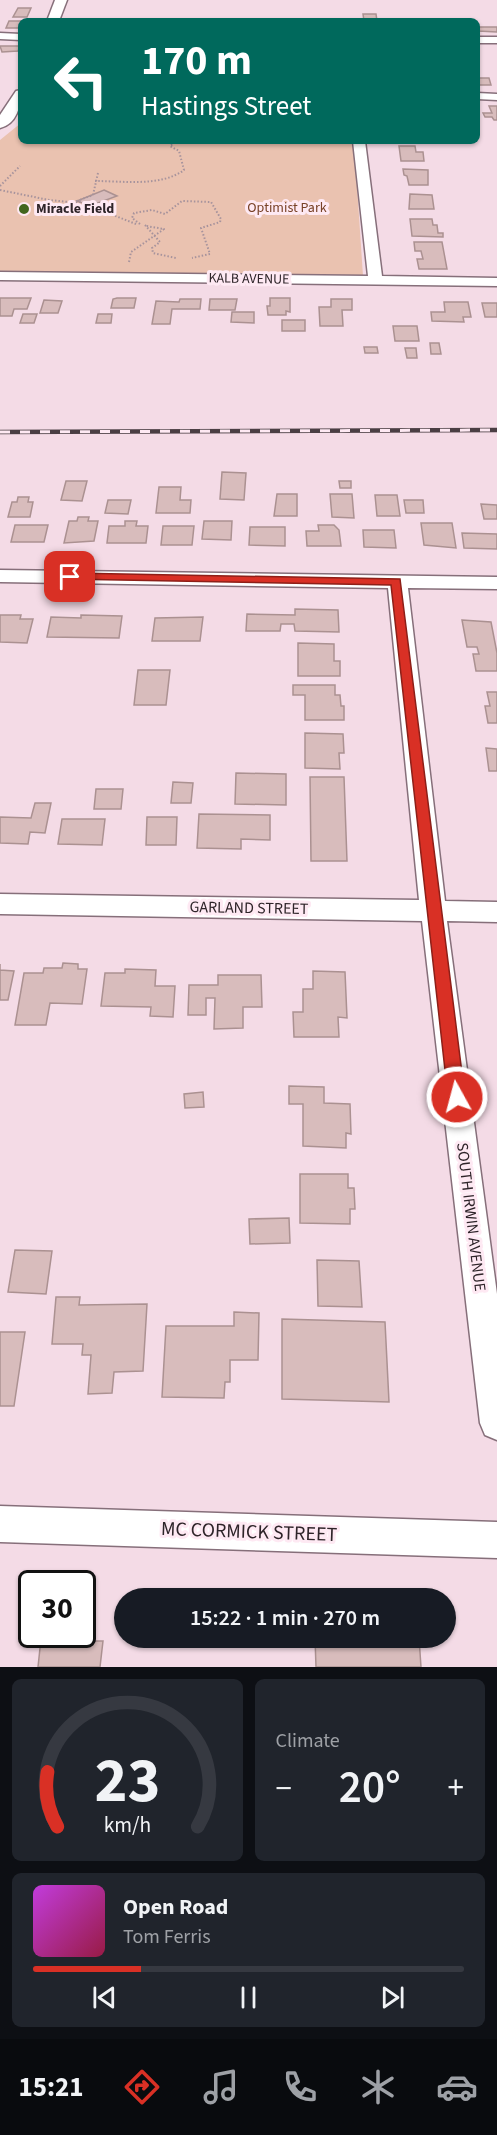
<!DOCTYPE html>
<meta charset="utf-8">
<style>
:root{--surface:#171b24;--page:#20242c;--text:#f1f3f6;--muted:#9ea1a6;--line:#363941;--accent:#d93025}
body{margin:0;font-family:"Source Sans 3",sans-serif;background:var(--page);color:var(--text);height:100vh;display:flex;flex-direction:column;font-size:22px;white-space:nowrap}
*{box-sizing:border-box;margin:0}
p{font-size:20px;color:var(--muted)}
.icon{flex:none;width:33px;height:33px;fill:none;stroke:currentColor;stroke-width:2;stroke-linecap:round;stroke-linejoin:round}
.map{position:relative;height:1667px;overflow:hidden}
.sheet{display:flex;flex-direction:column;gap:12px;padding:12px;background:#0d0f14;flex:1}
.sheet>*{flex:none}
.hud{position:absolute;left:18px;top:18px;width:462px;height:126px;border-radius:9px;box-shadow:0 2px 4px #0004;background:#00695c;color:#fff;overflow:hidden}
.speed{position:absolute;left:18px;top:1570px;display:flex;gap:12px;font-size:30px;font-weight:700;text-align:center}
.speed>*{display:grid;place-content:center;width:78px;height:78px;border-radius:50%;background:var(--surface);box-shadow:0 2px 4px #0004;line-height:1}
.speed .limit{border:3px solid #111;border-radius:9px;background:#fff;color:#111}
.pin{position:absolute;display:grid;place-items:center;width:51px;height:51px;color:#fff;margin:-26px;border-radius:12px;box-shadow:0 3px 9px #0006}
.me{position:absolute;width:66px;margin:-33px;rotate:353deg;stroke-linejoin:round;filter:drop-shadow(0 0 4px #0008)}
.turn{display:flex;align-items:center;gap:21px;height:126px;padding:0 24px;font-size:27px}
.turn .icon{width:78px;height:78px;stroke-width:2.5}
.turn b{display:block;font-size:42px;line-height:51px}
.big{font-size:45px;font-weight:600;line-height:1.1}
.sheet .card{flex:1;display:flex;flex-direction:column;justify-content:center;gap:9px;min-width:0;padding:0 21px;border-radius:9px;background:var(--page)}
.sheet .dial{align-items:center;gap:0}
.dial svg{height:156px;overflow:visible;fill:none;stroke:var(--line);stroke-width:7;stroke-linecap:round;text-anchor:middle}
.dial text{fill:var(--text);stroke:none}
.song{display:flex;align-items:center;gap:18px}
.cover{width:72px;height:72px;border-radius:9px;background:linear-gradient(135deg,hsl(290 70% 55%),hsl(340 70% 35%))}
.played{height:6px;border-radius:3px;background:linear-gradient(90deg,var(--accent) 25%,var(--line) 25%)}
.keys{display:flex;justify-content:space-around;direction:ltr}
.heat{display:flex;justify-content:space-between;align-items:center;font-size:33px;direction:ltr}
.sheet .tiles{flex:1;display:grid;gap:12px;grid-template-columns:1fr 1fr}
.card:last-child{grid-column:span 2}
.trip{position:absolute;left:114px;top:1588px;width:342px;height:60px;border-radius:30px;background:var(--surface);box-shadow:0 2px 4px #0004;font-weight:600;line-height:60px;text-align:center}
.tab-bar{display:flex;height:96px;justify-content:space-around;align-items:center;background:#090b0e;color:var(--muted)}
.tab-bar .icon{width:42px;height:42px}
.tab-bar .active{color:var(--accent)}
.tab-bar b{font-size:27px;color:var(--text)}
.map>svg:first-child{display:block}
.green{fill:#eac2b0}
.building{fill:#d8bcbc;stroke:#ab9191;stroke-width:1.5}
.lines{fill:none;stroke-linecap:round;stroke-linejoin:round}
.minor-casing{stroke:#866f7a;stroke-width:3}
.tertiary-casing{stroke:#866f7a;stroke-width:3}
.path{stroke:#a7939c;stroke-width:2;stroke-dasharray:1.5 2;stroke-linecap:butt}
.minor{fill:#fff;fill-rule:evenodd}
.tertiary{fill:#fff;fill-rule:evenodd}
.rail-casing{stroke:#4a3e43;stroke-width:4.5}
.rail{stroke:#fee9f3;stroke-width:3;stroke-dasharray:10;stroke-linecap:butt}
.route{fill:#d93025;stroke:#8d1f18;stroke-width:1.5}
.poi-dot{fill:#42661e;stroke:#fee9f3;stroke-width:2}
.labels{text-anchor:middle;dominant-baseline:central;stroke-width:6;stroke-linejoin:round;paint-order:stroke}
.far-park-label{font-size:14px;fill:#784126;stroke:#fee9f3}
.far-poi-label{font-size:14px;font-weight:bold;fill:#2e2429;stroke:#fee9f3;text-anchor:start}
.far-street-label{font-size:14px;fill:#2e2429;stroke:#fee9f3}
.street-label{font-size:16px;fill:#2e2429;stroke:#fee9f3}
.near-street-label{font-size:20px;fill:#2e2429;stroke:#fee9f3}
</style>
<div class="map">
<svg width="497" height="1667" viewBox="0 0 497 1667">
<rect width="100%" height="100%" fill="#f4dbe6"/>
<path class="green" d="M21 123V141H354L363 276 0 272V140Z"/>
<g class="building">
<path d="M18 8H31L27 17H13Z"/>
<path d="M363 14H376L377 21H364Z"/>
<path d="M9 21H21V28H6Z"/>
<path d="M477 27H497V32L478 31Z"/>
<path d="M0 46H20L18 51 2 52Z"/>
<path d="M477 78H489L491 85H477Z"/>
<path d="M489 106H497V120H494L492 117H485L483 113H492Z"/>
<path d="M399 146H415L416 152H423L424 161H401Z"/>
<path d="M403 169 428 170V185H409L407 176 404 175Z"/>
<path d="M104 190 117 196 90 206 77 201Z"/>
<path d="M410 194 432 195 434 209H409Z"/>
<path d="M410 219H432L433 225H437L438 233H443V237L412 236Z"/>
<path d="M414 242H442L447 269H419L417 259H423L421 251H415Z"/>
<path d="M0 298H31L27 309H14L12 316H0Z"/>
<path d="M117 298H136L134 308H111L113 299Z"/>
<path d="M270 298H290V312L286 311V315H268L267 306H270Z"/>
<path d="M180 299H201L200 309H172L170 324H152L156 301 179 302Z"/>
<path d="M210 299H237L235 310H209Z"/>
<path d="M331 299H352V310H342L343 326H320L319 307H331Z"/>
<path d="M44 300 62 301 58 313H40Z"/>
<path d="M444 302H468L471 317H463L464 322 432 321 431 312H445Z"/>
<path d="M482 303H497V317H485Z"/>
<path d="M232 312H254V323L231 322Z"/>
<path d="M23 314H37L34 323H20Z"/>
<path d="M98 314H112L111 323H96Z"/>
<rect x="282" y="320" width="23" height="11"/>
<path d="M393 326H417L419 341H395Z"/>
<path d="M430 343H439L441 354H431Z"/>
<path d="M364 347H377L378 353H365Z"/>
<path d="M405 348H416L417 358H407Z"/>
<path d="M222 472 246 473 244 500 220 499Z"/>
<path d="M66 481H87L82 501 61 500Z"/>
<path d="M339 481H351V488H340Z"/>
<path d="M159 487H181L180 500H191L190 513H156Z"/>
<path d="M277 494H297V516H274Z"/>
<path d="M330 494H352L354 518 332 517Z"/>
<path d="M375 495H397L400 516H377Z"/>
<path d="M18 497H29L28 502H33L30 517H8L12 502H17Z"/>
<path d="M108 500H131L128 514 105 513Z"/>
<path d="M404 500H423L424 513H406Z"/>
<path d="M481 504 497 505V519H484Z"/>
<path d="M78 517H89L88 521H98L94 541 64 543 69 521H77Z"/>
<path d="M125 521H137L136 526H148L146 543H107L109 526H125Z"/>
<path d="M204 521H232L231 540 202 539Z"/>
<path d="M421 523H452L456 548 424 545Z"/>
<path d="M15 525H48L44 542H11Z"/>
<path d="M318 525H334L339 530 341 546H307L306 531H319Z"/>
<path d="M163 526H194L192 545H161Z"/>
<path d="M250 527H285V546L249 545Z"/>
<path d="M363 530H394L396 548 364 547Z"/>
<path d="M462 533 497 534V549L464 548Z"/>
<path d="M295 609 338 610 339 632 295 631 294 624H281L280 631H246L247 614 295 615Z"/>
<path d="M0 615H21L20 619H33L27 643 0 642Z"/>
<path d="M81 615 122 616 119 638 47 637 51 617 81 618Z"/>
<path d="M203 617 200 641H152L155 618Z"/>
<path d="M462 620 491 622 497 653V671H476L473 654H479L477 647H467Z"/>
<path d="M298 643 334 644V661H340V676H298Z"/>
<path d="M138 670H170L166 705H134Z"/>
<path d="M293 685H335V695H340L341 706H344V720H305V695H293Z"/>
<path d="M487 692H497V723H488L485 706H490Z"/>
<path d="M305 733 343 734 344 753H339L340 769 305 768Z"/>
<path d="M486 748 497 749V771H489Z"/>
<path d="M236 773 286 774V805L235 804Z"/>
<path d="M310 777H344L347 861H311Z"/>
<path d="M173 782 193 783 191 803H171Z"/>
<path d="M96 789H123L121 809H94Z"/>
<path d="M35 803H51L45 833 30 832 28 844 0 843V817L31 818Z"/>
<path d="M199 814 270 815V840L241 839V849L197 848Z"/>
<path d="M147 817H177L176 845H146Z"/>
<path d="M62 819H105L102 845 58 844Z"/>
<path d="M63 963 78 964V969H87L82 1004 50 1003 46 1025H15L24 973H43L44 968H62Z"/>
<path d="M0 964V970L14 971 8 1000H0Z"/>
<path d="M125 969 156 970 155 986H175L173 1017 150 1016 151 1007 101 1006 105 973H125Z"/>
<path d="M313 971 345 972 347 1018 338 1017 339 1037H294L293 1012H303V989H313Z"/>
<path d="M218 975H261L262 1007H243V1028L214 1029 215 998H206V1015H188L189 985H218Z"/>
<path d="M289 1086 324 1087V1103L350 1104 351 1134 346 1133V1148L303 1146V1104H289Z"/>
<path d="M203 1092 204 1107 185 1108 184 1094Z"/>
<path d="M300 1174H348V1188H354L355 1209H350V1224L300 1223Z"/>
<path d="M289 1218 290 1243 250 1244 249 1219Z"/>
<path d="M15 1250 52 1251 46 1294 8 1292Z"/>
<path d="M317 1260 359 1261 362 1307 318 1306Z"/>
<path d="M56 1297H80L79 1305 147 1304 143 1371 114 1372 112 1393 88 1394 91 1355H82L83 1344H52Z"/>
<path d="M234 1312 259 1313 258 1360H230V1382H225L224 1398 162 1397 166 1326H234Z"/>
<path d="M282 1319 385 1322 389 1402 282 1399Z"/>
<path d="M0 1332H25L14 1406H0Z"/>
<path d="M314 1593H415L416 1599H314Z"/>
<path d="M82 1624H86L84 1641H103L100 1667H38L41 1639H56V1635H82Z"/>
<path d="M315 1638H419L421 1667H316Z"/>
</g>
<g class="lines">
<g class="minor-casing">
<g id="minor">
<path d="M0 33 21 34V40L0 39Z"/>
<rect x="477" y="37" width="20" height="6"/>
<path d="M477 93 497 94V100L477 99Z"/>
<path d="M353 141H365L382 276 497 278V286L0 280V272L368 276Z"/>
<path d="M0 570 497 577V589L408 588 445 901 497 902V922L447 921 497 1294V1440L485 1435 480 1423 422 921 0 914V894L419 900 388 588 0 582Z"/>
<path d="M0 1506 497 1522V1558L0 1542Z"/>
</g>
</g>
<g class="tertiary-casing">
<g id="tertiary">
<path d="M55 0H67L59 21H47Z"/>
<path d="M21 90C21 105 17 124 0 128V115L16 91Z"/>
</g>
</g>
<g class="path">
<path d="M98 173 93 195 77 201 136 224"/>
<path d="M95 181C123 181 161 187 184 170L179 151 170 146 177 141"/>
<path d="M0 186 20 166"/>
<path d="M0 190 49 200 79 203"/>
<path d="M140 224 132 218 134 213 152 210 165 214 182 201 211 202 221 219 220 222 201 228 210 254 192 258"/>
<path d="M145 225 160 242 152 248 153 253 176 258"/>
<path d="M129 262 131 252 164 229 146 226"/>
</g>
<use href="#minor" class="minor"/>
<use href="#tertiary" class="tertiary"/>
<g class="rail-casing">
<path id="rail" d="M0 432 497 430"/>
</g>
<use href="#rail" class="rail"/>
</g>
<path class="route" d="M70 573 400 579 465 1097 462 1102 457 1104 451 1102 448 1097 391 585 66 579 64 577Z"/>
<circle class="poi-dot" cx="24" cy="209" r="6"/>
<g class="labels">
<g class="far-park-label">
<text x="287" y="208">Optimist Park</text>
</g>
<g class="far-poi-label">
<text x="36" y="209">Miracle Field</text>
</g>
<g class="far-street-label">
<text transform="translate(249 279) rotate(1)">KALB AVENUE</text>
</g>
<g class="street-label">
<text transform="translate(249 908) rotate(1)">GARLAND STREET</text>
<text transform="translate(471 1217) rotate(83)">SOUTH IRWIN AVENUE</text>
</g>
<g class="near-street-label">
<text transform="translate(249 1532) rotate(2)">MC CORMICK STREET</text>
</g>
</g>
</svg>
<div class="speed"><div class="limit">30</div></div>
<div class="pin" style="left:70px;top:577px;background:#d93025"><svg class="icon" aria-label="arrive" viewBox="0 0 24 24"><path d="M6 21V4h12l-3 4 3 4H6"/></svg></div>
<svg class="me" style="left:457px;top:1097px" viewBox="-20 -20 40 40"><circle r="17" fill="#d93025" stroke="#fff" stroke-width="3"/><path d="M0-11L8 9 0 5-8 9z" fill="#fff"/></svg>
<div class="trip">15:22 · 1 min · 270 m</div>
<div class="hud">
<div class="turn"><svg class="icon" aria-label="left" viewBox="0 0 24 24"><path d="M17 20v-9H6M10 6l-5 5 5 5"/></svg><div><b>170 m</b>Hastings Street</div></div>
</div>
</div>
<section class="sheet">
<div class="tiles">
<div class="card dial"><svg viewBox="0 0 100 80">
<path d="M14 69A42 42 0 1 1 86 69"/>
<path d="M14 69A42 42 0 0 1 9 41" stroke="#d93025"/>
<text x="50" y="56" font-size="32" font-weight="700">23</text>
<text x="50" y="72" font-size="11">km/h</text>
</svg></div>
<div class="card"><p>Climate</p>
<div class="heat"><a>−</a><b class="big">20°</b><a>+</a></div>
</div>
<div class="card">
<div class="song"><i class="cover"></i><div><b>Open Road</b><p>Tom Ferris</p></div></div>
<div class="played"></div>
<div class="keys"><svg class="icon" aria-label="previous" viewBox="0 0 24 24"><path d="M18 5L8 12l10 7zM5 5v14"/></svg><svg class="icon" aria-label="pause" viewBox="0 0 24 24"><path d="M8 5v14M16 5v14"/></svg><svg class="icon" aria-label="next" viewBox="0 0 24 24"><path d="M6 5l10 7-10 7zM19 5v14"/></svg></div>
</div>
</div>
</section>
<nav class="tab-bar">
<b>15:21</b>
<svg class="icon active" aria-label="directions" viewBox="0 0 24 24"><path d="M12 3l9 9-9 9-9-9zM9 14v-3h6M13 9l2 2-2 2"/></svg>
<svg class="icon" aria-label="music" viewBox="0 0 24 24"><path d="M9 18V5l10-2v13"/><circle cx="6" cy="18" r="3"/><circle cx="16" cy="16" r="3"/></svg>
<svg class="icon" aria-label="phone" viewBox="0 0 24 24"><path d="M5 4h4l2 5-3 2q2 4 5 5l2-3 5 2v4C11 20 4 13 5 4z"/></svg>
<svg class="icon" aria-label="climate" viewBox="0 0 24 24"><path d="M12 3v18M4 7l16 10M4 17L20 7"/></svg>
<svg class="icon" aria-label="car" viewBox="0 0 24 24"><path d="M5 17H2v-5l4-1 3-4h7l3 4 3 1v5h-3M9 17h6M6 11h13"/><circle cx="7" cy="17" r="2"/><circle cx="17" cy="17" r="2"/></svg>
</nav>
